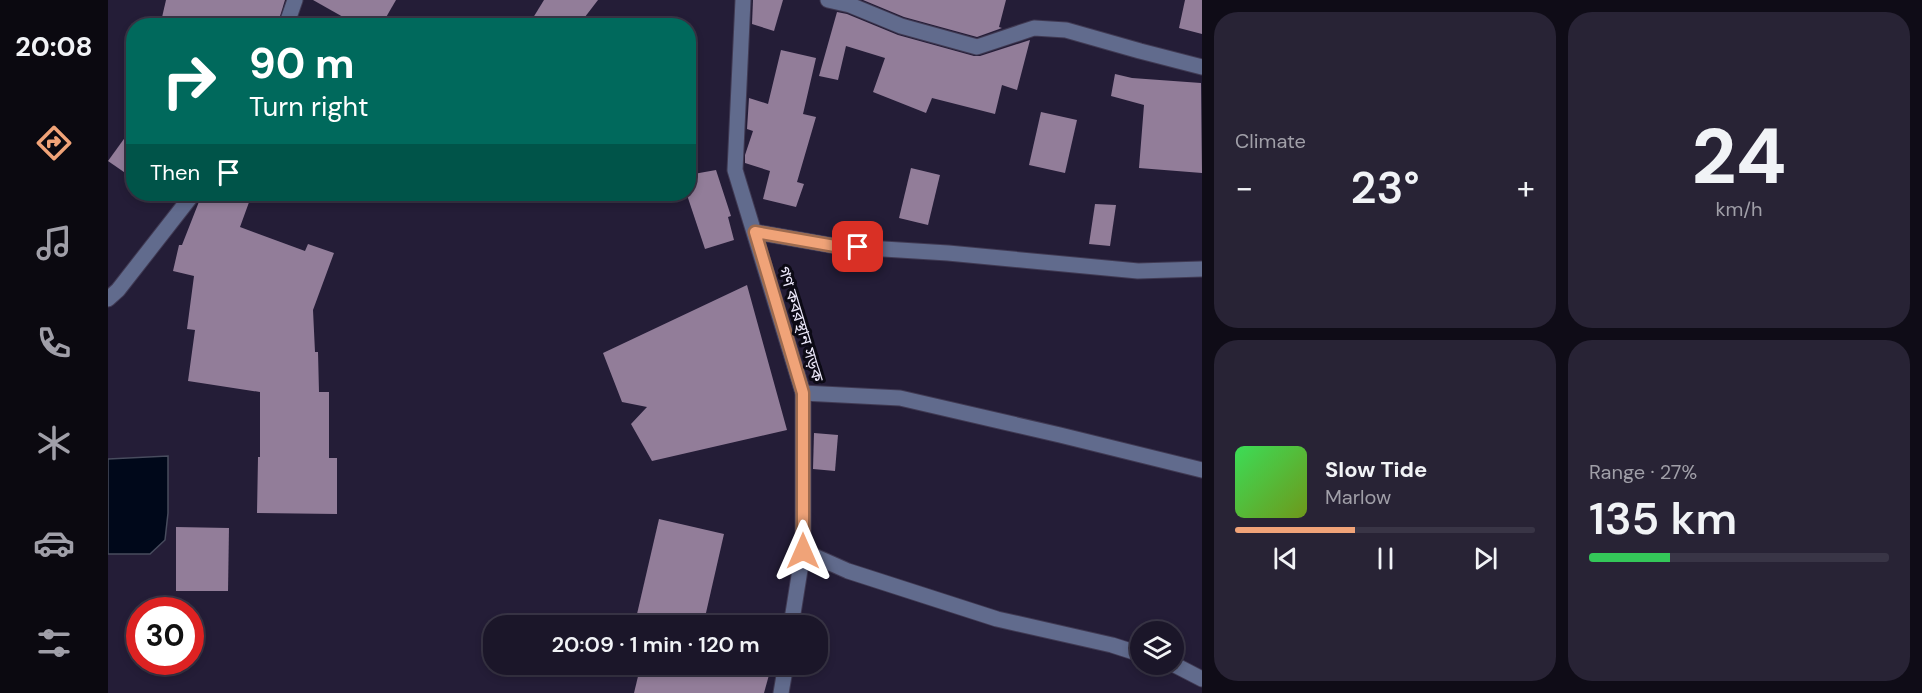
<!DOCTYPE html>
<meta charset="utf-8">
<style>
:root{--surface:#1b1629;--page:#282335;--text:#f1f3f6;--muted:#a09fa8;--line:#393546;--accent:#f0a378}
body{margin:0;font-family:"DM Sans","Noto Sans Bengali",sans-serif;background:var(--page);color:var(--text);height:100vh;display:flex;flex-direction:column;font-size:22px;white-space:nowrap}
*{box-sizing:border-box;margin:0}
p{font-size:20px;color:var(--muted)}
.icon{flex:none;width:33px;height:33px;fill:none;stroke:currentColor;stroke-width:2;stroke-linecap:round;stroke-linejoin:round}
.map{position:relative;flex:1;overflow:hidden}
.panel{display:flex;flex-direction:column;gap:12px;padding:12px;background:#0f0c17;width:720px}
.panel>*{flex:none}
.guide{position:absolute;left:18px;top:18px;width:570px;height:183px;border-radius:24px;box-shadow:0 3px 9px #0003,0 0 0 2px var(--line);background:#00695c;color:#fff;overflow:hidden}
.fabs{position:absolute;left:1022px;top:621px;display:grid;gap:12px}
.fabs a{display:grid;place-items:center;width:54px;height:54px;border-radius:50%;background:var(--surface);box-shadow:0 3px 9px #0003,0 0 0 2px var(--line);font-size:30px}
.speed{position:absolute;left:18px;top:597px;display:flex;gap:12px;font-size:30px;font-weight:700;text-align:center}
.speed>*{display:grid;place-content:center;width:78px;height:78px;border-radius:50%;background:var(--surface);box-shadow:0 3px 9px #0003,0 0 0 2px var(--line);line-height:1}
.speed .limit{border:9px solid #d22;background:#fff;color:#111}
.pin{position:absolute;display:grid;place-items:center;width:51px;height:51px;color:#fff;margin:-26px;border-radius:12px;box-shadow:0 3px 9px #0006}
.me{position:absolute;width:66px;margin:-33px;rotate:0deg;stroke-linejoin:round;filter:drop-shadow(0 0 4px #0008)}
.turn{display:flex;align-items:center;gap:21px;height:126px;padding:0 24px;font-size:27px}
.turn .icon{width:78px;height:78px;stroke-width:2.5}
.turn b{display:block;font-size:42px;line-height:51px}
.then{display:flex;align-items:center;height:57px;padding:0 24px;background:#0003;gap:12px;font-size:22px}
.big{font-size:45px;font-weight:600;line-height:1.1}
.panel .card{flex:1;display:flex;flex-direction:column;justify-content:center;gap:9px;min-width:0;padding:0 21px;border-radius:24px;background:var(--page)}
.panel .dial{align-items:center;gap:0}
.dial b{font-size:78px;line-height:1}
.song{display:flex;align-items:center;gap:18px}
.cover{width:72px;height:72px;border-radius:9px;background:linear-gradient(135deg,hsl(130 70% 55%),hsl(80 70% 35%))}
.played{height:6px;border-radius:3px;background:linear-gradient(90deg,var(--accent) 40%,var(--line) 40%)}
.keys{display:flex;justify-content:space-around;direction:ltr}
.heat{display:flex;justify-content:space-between;align-items:center;font-size:33px;direction:ltr}
.charge{height:9px;border-radius:4px;background:linear-gradient(90deg,#34c759 27%,var(--line) 0)}
.panel .tiles{flex:1;display:grid;gap:12px;grid-template-columns:repeat(2,1fr)}
.trip{position:absolute;left:375px;top:615px;width:345px;height:60px;border-radius:24px;background:var(--surface);box-shadow:0 3px 9px #0003,0 0 0 2px var(--line);font-weight:600;line-height:60px;text-align:center}
main{display:flex;flex:1;min-height:0}
.menu{display:flex;flex-direction:column;width:108px;justify-content:space-around;align-items:center;background:#0b0910;color:var(--muted)}
.menu .icon{width:42px;height:42px}
.menu .on{color:var(--accent)}
.menu b{font-size:27px;color:var(--text)}
.map>svg:first-child{display:block}
.water{fill:#00081a;stroke:#484c5e;stroke-width:1.5}
.building{fill:#927d99}
.lines{fill:none;stroke-linecap:round;stroke-linejoin:round}
.minor-casing{stroke:#403a53;stroke-width:17}
.minor{stroke:#616b8d;stroke-width:15}
.route-casing{stroke:#9c6a4e;stroke-width:15}
.route{stroke:#f0a378;stroke-width:10}
.labels{text-anchor:middle;dominant-baseline:central;stroke-width:6;stroke-linejoin:round;paint-order:stroke}
.street-label{font-size:16px;fill:#efebfd;stroke:#0c0a15}
</style>
<main>
<nav class="menu">
<b>20:08</b>
<svg class="icon on" aria-label="directions" viewBox="0 0 24 24"><path d="M12 3l9 9-9 9-9-9zM9 14v-3h6M13 9l2 2-2 2"/></svg>
<svg class="icon" aria-label="music" viewBox="0 0 24 24"><path d="M9 18V5l10-2v13"/><circle cx="6" cy="18" r="3"/><circle cx="16" cy="16" r="3"/></svg>
<svg class="icon" aria-label="phone" viewBox="0 0 24 24"><path d="M5 4h4l2 5-3 2q2 4 5 5l2-3 5 2v4C11 20 4 13 5 4z"/></svg>
<svg class="icon" aria-label="climate" viewBox="0 0 24 24"><path d="M12 3v18M4 7l16 10M4 17L20 7"/></svg>
<svg class="icon" aria-label="car" viewBox="0 0 24 24"><path d="M5 17H2v-5l4-1 3-4h7l3 4 3 1v5h-3M9 17h6M6 11h13"/><circle cx="7" cy="17" r="2"/><circle cx="17" cy="17" r="2"/></svg>
<svg class="icon" aria-label="filters" viewBox="0 0 24 24"><path d="M4 7h16M4 17h16"/><circle cx="9" cy="7" r="2"/><circle cx="15" cy="17" r="2"/></svg>
</nav>
<div class="map">
<svg width="1094" height="693" viewBox="0 0 1094 693">
<rect width="100%" height="100%" fill="#241d37"/>
<path class="water" d="M60 456V513L57 540 42 554H0V459Z"/>
<g class="building">
<path d="M58 0H177L169 26H52Z"/>
<path d="M205 0H288L273 26H251Z"/>
<path d="M436 0H490L470 26H420Z"/>
<path d="M645 0H675L666 31 644 24Z"/>
<path d="M755 0H898L891 27 894 28 869 37 796 17Z"/>
<path d="M1077 0H1094V34L1071 28Z"/>
<path d="M729 12 739 14 790 35 866 56H872L922 40 909 90 894 85 887 114 824 98 818 113 765 92 777 58 738 46 730 80 711 76Z"/>
<path d="M673 50 708 58 695 114 708 117 689 182 696 184 688 207 655 199 662 171 637 163V155L645 131 639 129 641 98 660 104Z"/>
<path d="M1007 74 1024 78 1093 83 1094 173 1031 168 1036 105 1003 96Z"/>
<path d="M933 112 969 120 957 173 921 165Z"/>
<path d="M26 125V179L0 161Z"/>
<path d="M803 168 832 175 820 225 791 218Z"/>
<path d="M608 170 623 216 620 217 626 240 597 249 580 198V175Z"/>
<path d="M94 194H144L132 227 197 251 200 244 226 253 205 310 207 352H210L211 392H221V458H229V514L149 513 150 457H152V392L80 381 87 330 79 329 86 276 65 271 71 245H74Z"/>
<path d="M987 204 1008 205 1002 246 981 244Z"/>
<path d="M639 285 679 430 544 461 523 424 539 407 514 402 495 353Z"/>
<path d="M706 433 730 435 727 471 705 469Z"/>
<path d="M551 519 616 534 595 626H580L529 614Z"/>
<path d="M68 527 121 528 120 591H68Z"/>
<path d="M533 664H664L656 693H526Z"/>
</g>
<g class="lines">
<g class="minor-casing">
<g id="minor">
<path d="M635 0 627 170 695 393V551L683 626"/>
<path d="M720 0 742 5 793 26 869 47 926 28 958 30 1032 51 1094 67"/>
<path d="M178 26 187 0"/>
<path d="M647 232 727 246 840 253 1030 271 1094 269"/>
<path d="M0 299 10 290 85 194"/>
<path d="M695 393 792 398 952 435 1094 470"/>
<path d="M695 551 740 571 889 619 1004 645 1032 654"/>
<path d="M1065 664 1094 679"/>
<path d="M673 693 678 664"/>
</g>
</g>
<use href="#minor" class="minor"/>
</g>
<g class="lines">
<g class="route-casing">
<path id="route" d="M695 551V393L647 232 727 246 750 247"/>
</g>
<use href="#route" class="route"/>
</g>
<g class="labels">
<g class="street-label">
<text transform="translate(693 324) rotate(73)">গণ কবরস্থান সড়ক</text>
</g>
</g>
</svg>
<div class="fabs">
<a><svg class="icon" aria-label="layers" viewBox="0 0 24 24"><path d="M12 4l9 5-9 5-9-5zM3 14l9 5 9-5"/></svg></a>
</div>
<div class="speed"><div class="limit">30</div></div>
<div class="pin" style="left:750px;top:247px;background:#d93025"><svg class="icon" aria-label="arrive" viewBox="0 0 24 24"><path d="M6 21V4h12l-3 4 3 4H6"/></svg></div>
<svg class="me" style="left:695px;top:551px" viewBox="-20 -20 40 40"><path d="M0-17L14 15 0 8-14 15z" fill="#f0a378" stroke="#fff" stroke-width="4"/></svg>
<div class="trip">20:09 · 1 min · 120 m</div>
<div class="guide">
<div class="turn"><svg class="icon" aria-label="right" viewBox="0 0 24 24"><path d="M7 20v-9h11M14 6l5 5-5 5"/></svg><div><b>90 m</b>Turn right</div></div>
<div class="then">Then<svg class="icon" aria-label="arrive" viewBox="0 0 24 24"><path d="M6 21V4h12l-3 4 3 4H6"/></svg></div>
</div>
</div>
<section class="panel">
<div class="tiles">
<div class="card"><p>Climate</p>
<div class="heat"><a>−</a><b class="big">23°</b><a>+</a></div>
</div>
<div class="card dial"><b>24</b><p>km/h</p></div>
<div class="card">
<div class="song"><i class="cover"></i><div><b>Slow Tide</b><p>Marlow</p></div></div>
<div class="played"></div>
<div class="keys"><svg class="icon" aria-label="previous" viewBox="0 0 24 24"><path d="M18 5L8 12l10 7zM5 5v14"/></svg><svg class="icon" aria-label="pause" viewBox="0 0 24 24"><path d="M8 5v14M16 5v14"/></svg><svg class="icon" aria-label="next" viewBox="0 0 24 24"><path d="M6 5l10 7-10 7zM19 5v14"/></svg></div>
</div>
<div class="card"><p>Range · 27%</p><b class="big">135 km</b><div class="charge"></div></div>
</div>
</section>
</main>
